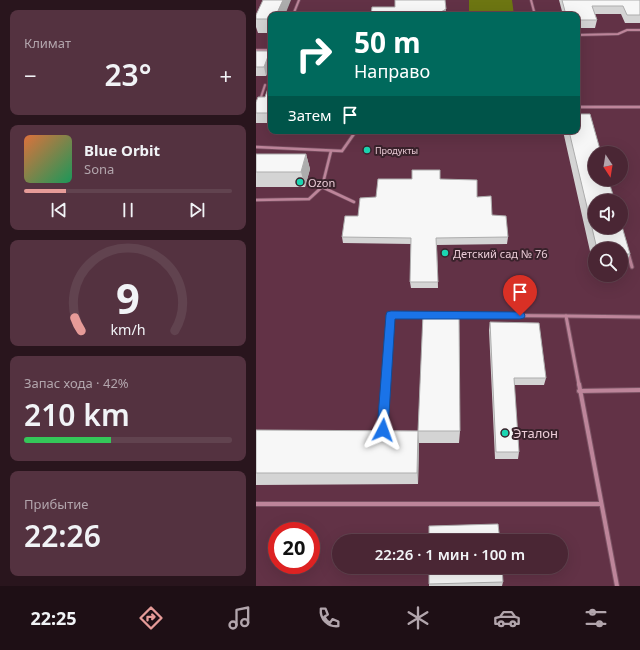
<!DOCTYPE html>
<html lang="ru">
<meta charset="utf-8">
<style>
:root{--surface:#4a2634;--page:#543240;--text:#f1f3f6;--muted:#b2a5ac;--line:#61434f;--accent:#e69b98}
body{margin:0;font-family:"Noto Sans",sans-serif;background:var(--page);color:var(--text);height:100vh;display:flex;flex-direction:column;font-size:15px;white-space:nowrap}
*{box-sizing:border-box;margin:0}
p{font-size:13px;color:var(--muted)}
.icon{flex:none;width:22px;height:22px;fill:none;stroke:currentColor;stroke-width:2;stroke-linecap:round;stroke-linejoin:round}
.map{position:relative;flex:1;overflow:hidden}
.side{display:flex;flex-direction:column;gap:10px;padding:10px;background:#29151d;width:256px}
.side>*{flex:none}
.banner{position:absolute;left:12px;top:12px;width:312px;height:122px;border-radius:8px;box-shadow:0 4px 16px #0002,0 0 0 1px var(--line);background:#00695c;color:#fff;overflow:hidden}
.needle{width:26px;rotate:168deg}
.fabs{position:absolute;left:332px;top:146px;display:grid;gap:8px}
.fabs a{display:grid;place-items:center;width:40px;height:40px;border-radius:50%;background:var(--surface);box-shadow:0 4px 16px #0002,0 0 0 1px var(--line);font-size:20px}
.speed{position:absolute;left:12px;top:522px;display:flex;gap:8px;font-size:20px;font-weight:700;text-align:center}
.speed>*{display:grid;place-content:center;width:52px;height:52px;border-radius:50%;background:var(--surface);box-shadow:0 4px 16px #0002,0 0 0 1px var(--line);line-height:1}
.speed .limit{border:6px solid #d22;background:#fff;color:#111}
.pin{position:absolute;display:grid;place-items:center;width:34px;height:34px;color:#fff;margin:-41px -17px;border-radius:50% 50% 50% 0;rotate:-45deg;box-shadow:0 0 4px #0007}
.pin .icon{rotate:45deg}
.me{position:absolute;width:44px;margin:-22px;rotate:4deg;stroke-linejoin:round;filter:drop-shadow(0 0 3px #0008)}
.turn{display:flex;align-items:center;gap:14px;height:84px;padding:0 20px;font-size:18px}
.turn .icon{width:52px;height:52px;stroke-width:2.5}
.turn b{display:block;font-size:28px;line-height:34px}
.then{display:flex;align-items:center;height:38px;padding:0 20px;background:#0003;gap:8px;font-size:15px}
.big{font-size:30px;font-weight:600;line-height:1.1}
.side .card{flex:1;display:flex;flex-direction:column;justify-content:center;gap:6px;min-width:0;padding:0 14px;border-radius:8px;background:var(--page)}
.side .dial{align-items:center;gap:0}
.dial svg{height:104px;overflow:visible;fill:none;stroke:var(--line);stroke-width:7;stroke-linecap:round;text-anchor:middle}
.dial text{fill:var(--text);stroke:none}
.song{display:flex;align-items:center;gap:12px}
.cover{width:48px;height:48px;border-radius:6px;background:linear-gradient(135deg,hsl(20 70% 55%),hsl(150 70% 35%))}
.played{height:4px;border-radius:2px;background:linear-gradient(90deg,var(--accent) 20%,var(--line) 20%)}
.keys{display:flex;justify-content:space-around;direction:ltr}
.heat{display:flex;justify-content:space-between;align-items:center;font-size:22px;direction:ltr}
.charge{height:6px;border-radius:3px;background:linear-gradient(90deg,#34c759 42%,var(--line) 0)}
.trip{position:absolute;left:76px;top:534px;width:236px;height:40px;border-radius:20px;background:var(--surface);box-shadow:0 4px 16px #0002,0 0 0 1px var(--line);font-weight:600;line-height:40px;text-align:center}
.tab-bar{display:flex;height:64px;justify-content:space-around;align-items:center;background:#1e0f15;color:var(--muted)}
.tab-bar .icon{width:28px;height:28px}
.tab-bar .active{color:var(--accent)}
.tab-bar b{font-size:18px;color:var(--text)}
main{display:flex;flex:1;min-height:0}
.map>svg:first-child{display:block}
.green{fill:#6d7612}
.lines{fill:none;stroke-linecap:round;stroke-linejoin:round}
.lane-far3-casing{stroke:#7a5263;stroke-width:3.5}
.lane-far2-casing{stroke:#7a5263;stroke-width:4}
.lane-far1-casing{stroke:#7a5263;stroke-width:5}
.lane-casing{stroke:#7a5263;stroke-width:6}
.lane-far3{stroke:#bd859a;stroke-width:2}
.lane-far2{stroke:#bd859a;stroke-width:2.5}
.lane-far1{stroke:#bd859a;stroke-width:3}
.lane{stroke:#bd859a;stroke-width:4}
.wall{fill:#d4d4d4}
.shaded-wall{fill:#adadad}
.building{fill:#f7f7f7;stroke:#adadad}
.route{fill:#1a73e8;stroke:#114b97}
.poi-dot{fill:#1bd5b1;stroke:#39222b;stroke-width:1.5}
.labels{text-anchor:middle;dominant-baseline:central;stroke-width:4;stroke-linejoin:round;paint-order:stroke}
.far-poi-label{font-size:9px;fill:#ebccd7;stroke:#39222b;text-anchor:start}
.poi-label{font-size:11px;fill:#ebccd7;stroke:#39222b;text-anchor:start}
.near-poi-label{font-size:13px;fill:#ebccd7;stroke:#39222b;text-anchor:start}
</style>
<main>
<section class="side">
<div class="card"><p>Климат</p>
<div class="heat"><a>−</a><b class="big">23°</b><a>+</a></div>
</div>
<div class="card">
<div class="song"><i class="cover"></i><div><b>Blue Orbit</b><p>Sona</p></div></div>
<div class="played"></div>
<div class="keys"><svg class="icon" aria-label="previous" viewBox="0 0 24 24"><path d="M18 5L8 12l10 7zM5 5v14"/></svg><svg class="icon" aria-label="pause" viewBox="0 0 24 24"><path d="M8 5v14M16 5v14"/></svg><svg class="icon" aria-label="next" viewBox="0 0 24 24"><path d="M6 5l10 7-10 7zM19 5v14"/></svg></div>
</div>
<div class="card dial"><svg viewBox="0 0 100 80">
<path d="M14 69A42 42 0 1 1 86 69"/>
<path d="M14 69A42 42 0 0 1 9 59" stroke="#e69b98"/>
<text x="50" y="56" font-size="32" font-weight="700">9</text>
<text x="50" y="72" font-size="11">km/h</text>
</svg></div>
<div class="card"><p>Запас хода · 42%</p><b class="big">210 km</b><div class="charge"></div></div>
<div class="card"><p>Прибытие</p><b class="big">22:26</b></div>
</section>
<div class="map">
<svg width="384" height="586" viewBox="0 0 384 586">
<rect width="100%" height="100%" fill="#623246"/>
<path class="green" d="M213 0H256L258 15H213Z"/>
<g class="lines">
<g class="lane-far3-casing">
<g id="lane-far3">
<path d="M275 0 279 15"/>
<path d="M37 15 43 0"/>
<path d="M321 35 362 34 371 30H384"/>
<path d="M0 50H15"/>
<path d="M4 100 9 85"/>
</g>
</g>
<g class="lane-far2-casing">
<g id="lane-far2">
<path d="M321 107H384"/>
<path d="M0 147 86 151 100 131"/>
<path d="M66 187 98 202"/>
<path d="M0 200 53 199 66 187 75 151"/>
</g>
</g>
<g class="lane-far1-casing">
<g id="lane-far1">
<path d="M372 253 376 267"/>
<path d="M198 315 310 316 323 385"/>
<path d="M310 316 384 317"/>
<path d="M130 385 135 315H171"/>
</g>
</g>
<g class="lane-casing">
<g id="lane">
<path d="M323 384 361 586"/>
<path d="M323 391 384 390"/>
<path d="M127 430 130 384"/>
<path d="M0 504H345"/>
</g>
</g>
<use href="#lane-far3" class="lane-far3"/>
<use href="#lane-far2" class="lane-far2"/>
<use href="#lane-far1" class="lane-far1"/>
<use href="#lane" class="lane"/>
</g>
<g class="wall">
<path d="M303 0H384V23H369L365 14H339L341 20 339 28H321V15H307Z"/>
<path d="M0 15H15V33H2L0 27Z"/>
<path d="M0 51H14L15 55V64L10 76H0Z"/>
<path d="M15 80V123H0V102L9 97Z"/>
<path d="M43 131H82V132H72V135H44Z"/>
<path d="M307 131H321L374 254 369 269H365V249H339V269H338Z"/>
<path d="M0 154H50L54 169 49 187H0Z"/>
<path d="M184 179 221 197 252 237 251 244 181 245 182 288H155L154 282 155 244 87 243 86 237 102 216 120 197Z"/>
<path d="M234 322 290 378 288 385H258L263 452 262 459H239L233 330Z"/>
<path d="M0 430 204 431 203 443H163L162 484 0 485Z"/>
<path d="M173 567 247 582 246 586H173Z"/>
</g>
<g class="shaded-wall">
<path d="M27 0H35L29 15H20Z"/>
<path d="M190 9V15H180Z"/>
<path d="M14 51 15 55V64L10 76 8 67Z"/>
<path d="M15 108V118L14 113Z"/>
<path d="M50 154 54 169 49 187 45 172Z"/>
<path d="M162 431 163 443 162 484 161 473Z"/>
</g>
<g class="building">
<path d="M7 0H27L20 15H15V19H0V15Z"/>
<path d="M139 0H189L190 9 180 15H115L116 7H139Z"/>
<path d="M306 0H384V15H371L367 6H336L341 20H321V15H310Z"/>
<path d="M0 51H14L8 67H0Z"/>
<path d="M15 80V108L14 113H0V102L2 97H9Z"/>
<path d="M321 114H334L345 153H339V179H352L359 201H339V227H365V223L374 254H365V249H341L313 131H321Z"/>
<path d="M0 154H50L45 172H0Z"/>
<path d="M156 170H184V179L221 180V197L235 196 236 215 250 216 252 237 180 238 182 282H154L155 238 86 237 89 216H102L104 198 120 197 122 179H156Z"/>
<path d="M167 314H203L204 431H162Z"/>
<path d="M234 322 283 323 290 378H258L263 452H240Z"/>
<path d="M0 430 162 431 161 473H0Z"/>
<path d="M242 524 244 541H173V526Z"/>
<path d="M173 567H246L247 582 173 584Z"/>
</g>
<path class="route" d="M135 311 264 312 268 313 269 316 268 318 264 319H139L132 430 131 433 127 435 123 433 121 430 130 315 131 312Z"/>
<g class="poi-dot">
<circle cx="111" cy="150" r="4"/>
<circle cx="44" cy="182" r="4"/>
<circle cx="189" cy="253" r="4"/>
<circle cx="249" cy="433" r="4"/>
</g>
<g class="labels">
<g class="far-poi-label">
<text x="119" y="150">Продукты</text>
</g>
<g class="poi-label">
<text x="52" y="182">Ozon</text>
<text x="197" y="253">Детский сад № 76</text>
</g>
<g class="near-poi-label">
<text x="257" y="433">Эталон</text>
</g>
</g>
</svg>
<div class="fabs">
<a><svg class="needle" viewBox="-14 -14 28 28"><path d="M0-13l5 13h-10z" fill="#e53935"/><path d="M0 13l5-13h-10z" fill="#b2a5ac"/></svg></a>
<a><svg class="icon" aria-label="sound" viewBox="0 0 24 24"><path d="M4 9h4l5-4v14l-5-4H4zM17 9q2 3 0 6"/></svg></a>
<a><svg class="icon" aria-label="search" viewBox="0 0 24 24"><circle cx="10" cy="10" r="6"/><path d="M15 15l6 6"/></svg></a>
</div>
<div class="speed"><div class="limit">20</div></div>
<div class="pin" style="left:264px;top:316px;background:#d93025"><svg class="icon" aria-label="arrive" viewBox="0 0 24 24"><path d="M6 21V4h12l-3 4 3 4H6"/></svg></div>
<svg class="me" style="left:127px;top:430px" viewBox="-20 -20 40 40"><path d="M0-17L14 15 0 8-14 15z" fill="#1a73e8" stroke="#fff" stroke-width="4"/></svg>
<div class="trip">22:26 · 1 мин · 100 m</div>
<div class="banner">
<div class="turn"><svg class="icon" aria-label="right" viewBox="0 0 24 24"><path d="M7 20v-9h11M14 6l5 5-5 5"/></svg><div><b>50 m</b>Направо</div></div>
<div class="then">Затем<svg class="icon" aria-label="arrive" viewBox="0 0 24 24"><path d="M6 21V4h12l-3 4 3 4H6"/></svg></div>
</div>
</div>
</main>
<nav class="tab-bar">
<b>22:25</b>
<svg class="icon active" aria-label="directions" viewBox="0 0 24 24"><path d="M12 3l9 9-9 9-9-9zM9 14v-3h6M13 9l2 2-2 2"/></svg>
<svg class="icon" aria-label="music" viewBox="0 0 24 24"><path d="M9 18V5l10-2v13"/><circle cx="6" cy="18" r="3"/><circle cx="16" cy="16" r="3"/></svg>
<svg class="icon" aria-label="phone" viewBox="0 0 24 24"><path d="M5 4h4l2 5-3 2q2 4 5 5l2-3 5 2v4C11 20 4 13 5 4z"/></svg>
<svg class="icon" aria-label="climate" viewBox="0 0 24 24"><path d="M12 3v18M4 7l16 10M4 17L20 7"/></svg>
<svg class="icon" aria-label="car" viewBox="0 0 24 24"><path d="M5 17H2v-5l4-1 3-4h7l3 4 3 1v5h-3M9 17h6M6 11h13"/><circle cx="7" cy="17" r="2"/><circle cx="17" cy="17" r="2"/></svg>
<svg class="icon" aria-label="filters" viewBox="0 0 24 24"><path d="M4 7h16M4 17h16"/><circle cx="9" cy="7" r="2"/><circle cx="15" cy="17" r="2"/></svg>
</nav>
